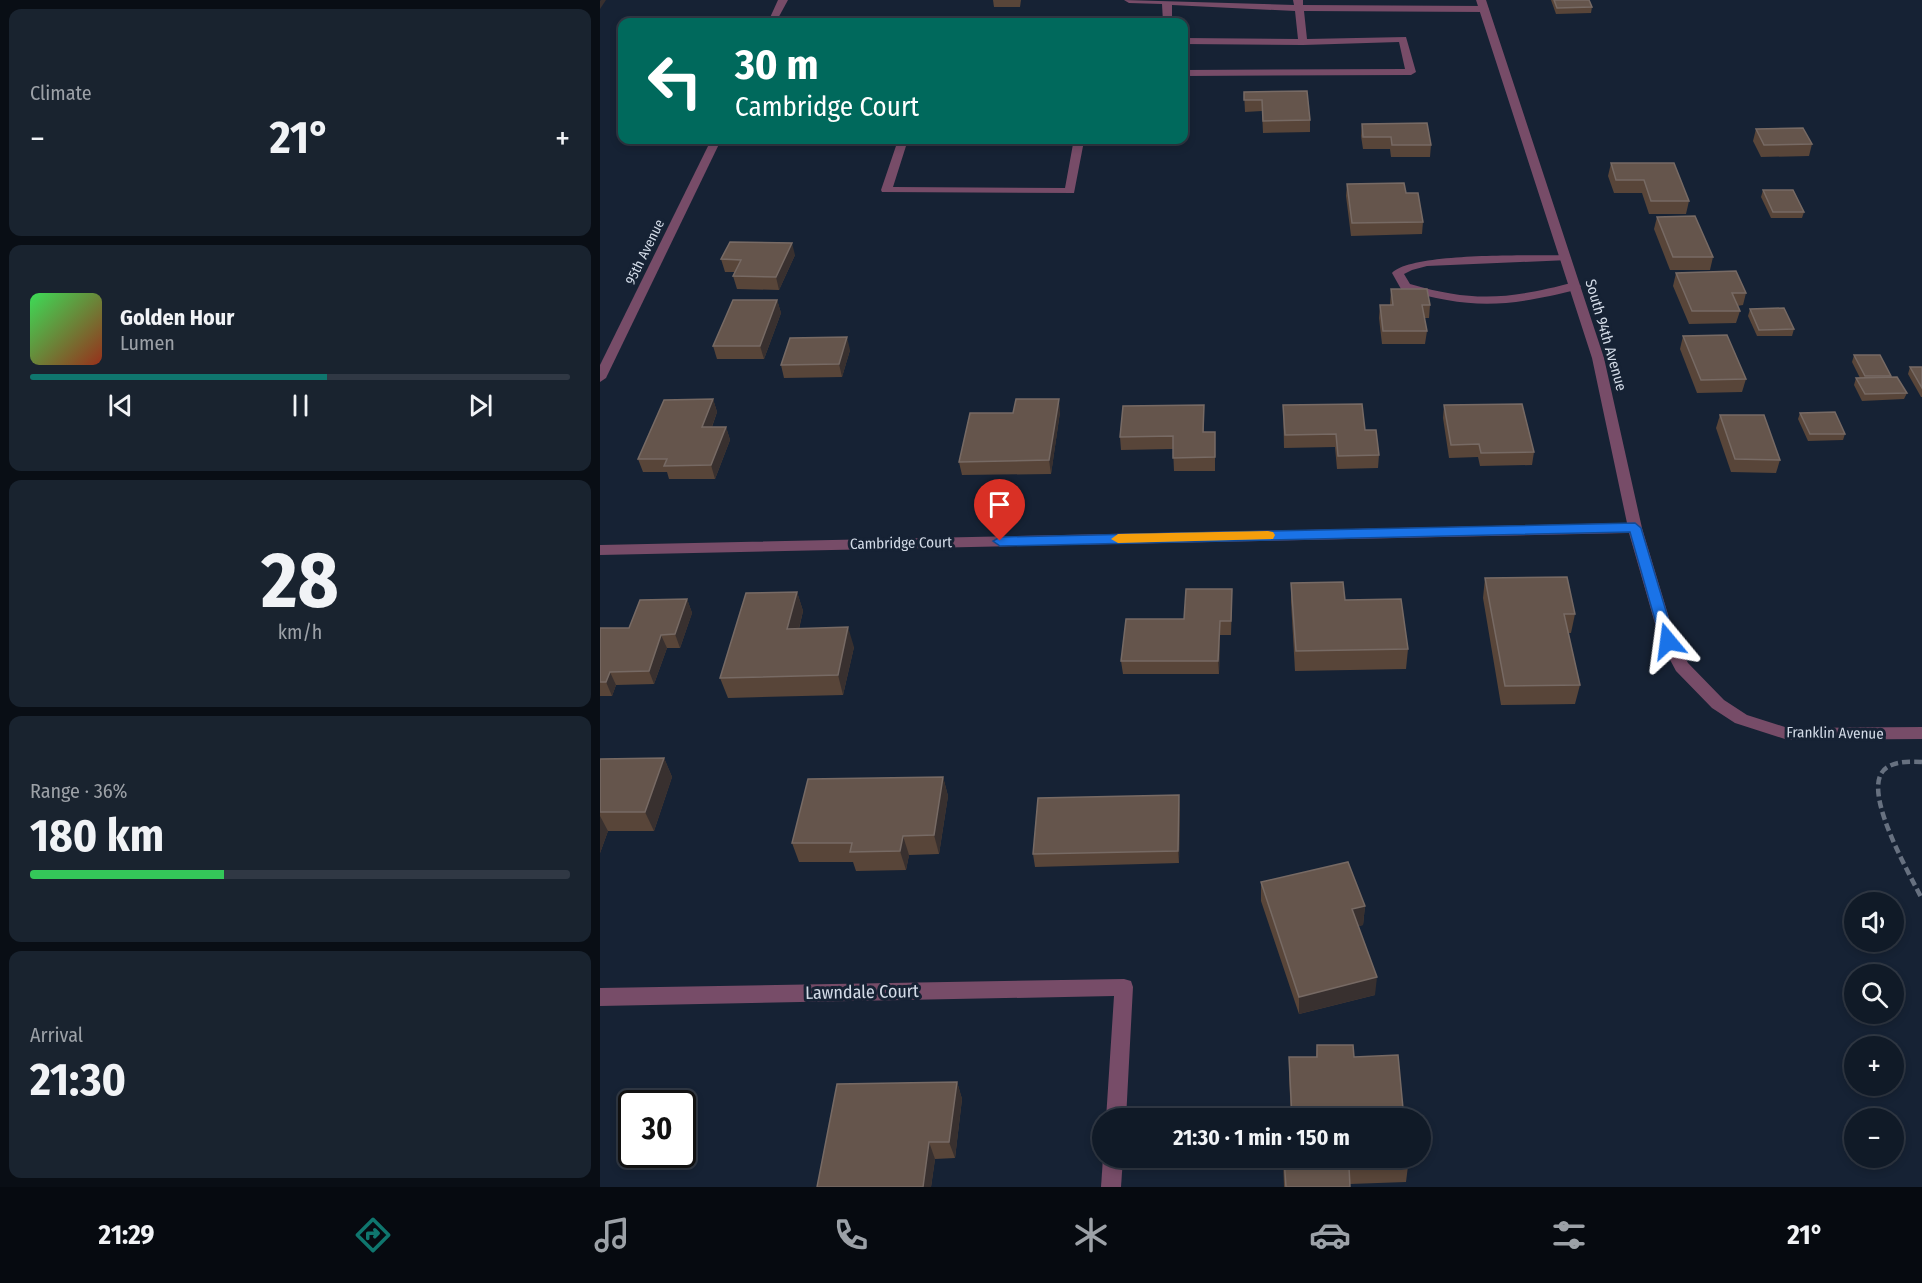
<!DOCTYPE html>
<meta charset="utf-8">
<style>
:root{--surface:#101a27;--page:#19232f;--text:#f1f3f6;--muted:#9ca1a7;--line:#303844;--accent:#0f766e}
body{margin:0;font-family:"Fira Sans Condensed",sans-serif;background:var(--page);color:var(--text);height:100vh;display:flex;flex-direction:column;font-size:22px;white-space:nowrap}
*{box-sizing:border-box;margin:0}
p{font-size:20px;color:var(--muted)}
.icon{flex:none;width:33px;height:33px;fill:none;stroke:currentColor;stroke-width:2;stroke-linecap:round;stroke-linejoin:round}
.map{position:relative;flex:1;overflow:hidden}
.details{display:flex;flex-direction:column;gap:9px;padding:9px;background:#090e15;width:600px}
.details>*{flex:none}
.top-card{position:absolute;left:18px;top:18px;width:570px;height:126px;border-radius:12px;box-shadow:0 3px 9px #0003,0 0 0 2px var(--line);background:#00695c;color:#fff;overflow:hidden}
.fabs{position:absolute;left:1244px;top:892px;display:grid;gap:12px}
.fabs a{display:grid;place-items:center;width:60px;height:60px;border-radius:50%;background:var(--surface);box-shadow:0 3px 9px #0003,0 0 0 2px var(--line);font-size:30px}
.speed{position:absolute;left:18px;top:1090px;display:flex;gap:12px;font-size:30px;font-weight:700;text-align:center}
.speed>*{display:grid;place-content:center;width:78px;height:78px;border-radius:50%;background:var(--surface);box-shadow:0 3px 9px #0003,0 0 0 2px var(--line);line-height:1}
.speed .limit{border:3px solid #111;border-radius:9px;background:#fff;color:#111}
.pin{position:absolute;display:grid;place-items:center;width:51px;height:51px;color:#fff;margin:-62px -26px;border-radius:50% 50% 50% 0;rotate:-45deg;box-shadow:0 0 6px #0007}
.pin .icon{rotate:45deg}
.me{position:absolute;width:66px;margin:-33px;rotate:344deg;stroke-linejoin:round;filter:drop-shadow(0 0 4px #0008)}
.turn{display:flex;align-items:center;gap:21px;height:126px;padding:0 18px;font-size:27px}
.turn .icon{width:78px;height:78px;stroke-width:2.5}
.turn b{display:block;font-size:42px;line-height:51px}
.big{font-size:45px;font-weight:700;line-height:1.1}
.details .widget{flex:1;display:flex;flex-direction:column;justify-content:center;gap:9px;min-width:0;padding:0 21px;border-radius:12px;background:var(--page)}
.details .dial{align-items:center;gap:0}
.dial b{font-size:78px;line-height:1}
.song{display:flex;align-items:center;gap:18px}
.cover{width:72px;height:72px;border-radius:9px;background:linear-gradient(135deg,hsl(130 70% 55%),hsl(10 70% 35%))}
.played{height:6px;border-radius:3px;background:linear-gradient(90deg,var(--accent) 55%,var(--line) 55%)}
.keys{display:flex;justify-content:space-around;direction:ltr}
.heat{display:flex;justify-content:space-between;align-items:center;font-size:33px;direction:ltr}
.charge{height:9px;border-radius:4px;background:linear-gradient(90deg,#34c759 36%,var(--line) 0)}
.trip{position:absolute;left:492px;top:1108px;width:339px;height:60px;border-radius:30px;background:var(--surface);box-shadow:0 3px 9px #0003,0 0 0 2px var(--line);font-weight:700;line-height:60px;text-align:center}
.tab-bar{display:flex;height:96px;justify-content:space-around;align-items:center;background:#060a10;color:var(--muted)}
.tab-bar .icon{width:42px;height:42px}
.tab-bar .active{color:var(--accent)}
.tab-bar b{font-size:27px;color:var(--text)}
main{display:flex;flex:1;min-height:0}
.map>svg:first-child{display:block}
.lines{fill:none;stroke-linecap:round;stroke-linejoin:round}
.path{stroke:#677180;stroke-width:4.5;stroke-dasharray:8 4;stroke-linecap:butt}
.service{fill:#774c68;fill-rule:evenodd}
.minor{fill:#774c68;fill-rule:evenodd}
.wall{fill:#584539}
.shaded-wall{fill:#38302f}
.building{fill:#65554c;stroke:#776a64;stroke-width:1.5}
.route{fill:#1a73e8;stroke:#114b97;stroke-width:1.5}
.slow{fill:#f59e0b}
.labels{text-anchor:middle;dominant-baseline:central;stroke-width:6;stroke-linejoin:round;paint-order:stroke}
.far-street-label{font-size:14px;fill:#d3dbe7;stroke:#162234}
.street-label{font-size:15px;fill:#d3dbe7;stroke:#162234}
.near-street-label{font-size:18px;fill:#d3dbe7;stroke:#162234}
</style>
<main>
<section class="details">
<div class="widget"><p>Climate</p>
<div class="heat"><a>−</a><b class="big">21°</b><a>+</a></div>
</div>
<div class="widget">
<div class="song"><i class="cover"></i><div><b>Golden Hour</b><p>Lumen</p></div></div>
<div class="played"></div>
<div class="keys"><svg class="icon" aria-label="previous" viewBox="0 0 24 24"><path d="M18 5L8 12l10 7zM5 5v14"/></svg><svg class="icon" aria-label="pause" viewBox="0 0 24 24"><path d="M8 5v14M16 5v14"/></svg><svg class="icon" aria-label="next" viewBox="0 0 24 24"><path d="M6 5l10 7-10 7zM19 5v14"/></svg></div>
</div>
<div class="widget dial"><b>28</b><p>km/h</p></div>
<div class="widget"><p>Range · 36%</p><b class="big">180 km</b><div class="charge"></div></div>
<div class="widget"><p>Arrival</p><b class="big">21:30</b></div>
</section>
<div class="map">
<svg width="1322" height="1187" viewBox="0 0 1322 1187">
<rect width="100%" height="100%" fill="#162234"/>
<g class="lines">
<path class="path" d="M1322 762C1308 761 1286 761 1280 776 1269 804 1309 873 1322 899"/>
<g class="service">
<path d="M524 0 694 5 693 0H703V5L884 6 889 9 884 12 704 11 707 39 806 37 816 72 811 75 584 76V70L805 69 799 42 703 45 584 44V38L698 39 695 11 572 5V22H563L562 4 529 3Z"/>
<path d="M302 140H484V141L474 193 282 192 281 190 297 143ZM473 144 465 188 293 187 306 146Z"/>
<path d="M965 255 971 258 969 260 827 266 812 270 804 274 810 284C875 303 910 299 975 282L981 286 979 289C909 307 871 310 801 289L792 273C812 252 932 256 965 255Z"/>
</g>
<g class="minor">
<path d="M178 0H188L176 22H168Z"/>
<path d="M876 0H886L1004 358 1042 528 1076 641 1088 663 1124 700 1147 715 1188 728 1322 727V739L1188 740 1135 723 1112 708 1076 671 1060 641 1029 533 0 555V545L1027 523 992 358Z"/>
<path d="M111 140H121L6 378 0 382V365Z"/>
<path d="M524 979 531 981 533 987 526 1119H506L514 996 0 1006V988Z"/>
<path d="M503 1158H523L521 1187H501Z"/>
</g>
</g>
<g class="wall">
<path d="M393 0H421L420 7H394Z"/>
<path d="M951 0H989L992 7 991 13 956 14Z"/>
<path d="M644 92 710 120V132L663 133 662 111 645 112Z"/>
<path d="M762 124 831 145 830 157H791L790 149H763L761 136Z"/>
<path d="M1156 129 1212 144 1209 156 1161 157 1153 141Z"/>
<path d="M1011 163 1089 201 1086 214H1049L1042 193H1014L1008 176Z"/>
<path d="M747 184 806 193 823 222 822 234 751 236 746 196Z"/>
<path d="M1163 190 1204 212 1202 218H1171L1161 197Z"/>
<path d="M1057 217 1113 257 1110 270H1070L1054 229Z"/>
<path d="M195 255 179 290 137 289 133 276 135 272H125L121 259Z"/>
<path d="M1076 273 1146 293 1143 305 1137 306 1140 311 1136 323 1089 324 1073 286Z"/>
<path d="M791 289 830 305 829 318H824L827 331 825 344H782L779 318 780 305H790Z"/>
<path d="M177 300 181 313 164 359H117L113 346Z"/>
<path d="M1150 309 1194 329 1192 336H1157L1148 316Z"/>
<path d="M1083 336 1146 379 1142 392 1097 393 1080 349Z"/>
<path d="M250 350 242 377 184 378 181 365Z"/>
<path d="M1254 355 1291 376V377L1307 393 1304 399 1262 401 1254 385 1256 378H1260L1252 362Z"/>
<path d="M1310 367H1322V397H1321L1308 374Z"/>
<path d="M113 399 117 412 112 427H126L130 440 115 479H69L67 472H43L38 459Z"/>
<path d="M683 405 765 430 779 455 778 468 737 469 735 447 684 448Z"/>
<path d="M844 405 934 452 932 465 880 466 878 457 849 458 843 418Z"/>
<path d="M460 412 451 474 362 475 359 462 413 413Z"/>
<path d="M1200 413 1245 434 1243 440 1208 441 1198 419Z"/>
<path d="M1120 415 1180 460 1176 473 1131 472 1116 428Z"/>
<path d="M604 418V432H615V471H574L573 449 521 450 520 437Z"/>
<path d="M885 578 975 614 971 633H968L980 685 975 704 901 705 883 598Z"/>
<path d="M691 583 745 600 808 649 806 669 695 671 691 602Z"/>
<path d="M197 592 203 611 199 629 254 647 243 695 128 698 120 678Z"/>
<path d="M87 599 92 613 80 648H67L54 684 16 685 12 696H0V628H29Z"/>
<path d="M632 602 631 635H620L619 674H523L521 661Z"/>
<path d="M64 758 72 777 54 831H8L0 853V759Z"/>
<path d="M343 777 348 796 339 854 309 855 306 870 256 871 253 862H199L192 843Z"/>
<path d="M580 808 579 863 435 867 433 854Z"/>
<path d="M661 882 765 906 763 925 758 926 775 995 699 1014 661 901Z"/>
<path d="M717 1045 754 1057 804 1119H691L689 1075V1057H716Z"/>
<path d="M357 1082 362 1099 355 1158 335 1159 331 1187H217Z"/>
<path d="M683 1158H808V1166L806 1182 750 1184V1187H684Z"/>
</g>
<g class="shaded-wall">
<path d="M1 0H6L0 9V1Z"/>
<path d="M192 243 195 255 179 290 176 277Z"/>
<path d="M177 300 181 313 164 359 160 346Z"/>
<path d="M247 337 250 350 242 377 239 364Z"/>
<path d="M113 399 117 412 107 440 102 427Z"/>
<path d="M459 399 460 412 451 474 449 460Z"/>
<path d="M126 427 130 440 115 479 111 465Z"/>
<path d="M197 592 203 611 194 649 187 629Z"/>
<path d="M87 599 92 613 80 648 75 634Z"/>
<path d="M620 621V635L619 674 618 661Z"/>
<path d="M248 627 254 647 243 695 238 675Z"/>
<path d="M61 635 67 648 54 684 49 671Z"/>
<path d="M10 672 16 685 12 696 6 682Z"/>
<path d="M64 758 72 777 54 831 45 812Z"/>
<path d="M343 777 348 796 339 854 334 835Z"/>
<path d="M579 795 580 808 579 863 578 851Z"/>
<path d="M0 816 8 831 0 853Z"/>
<path d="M303 836 309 855 306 870 300 851Z"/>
<path d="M765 906 763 925 751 928 752 909Z"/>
<path d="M777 977 775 995 699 1014V997Z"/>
<path d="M357 1082 362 1099 355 1158 349 1142Z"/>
<path d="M329 1142 335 1159 331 1187H323Z"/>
</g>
<g class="building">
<path d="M954 0H989L992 7 957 8Z"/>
<path d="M707 91 710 120 663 121 662 100H644V92Z"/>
<path d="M827 123 831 145H792L791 137H763L762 124Z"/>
<path d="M1203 128 1212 144 1164 145 1156 129Z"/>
<path d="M1011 163H1074L1089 201H1051L1044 180H1016Z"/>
<path d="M804 183 806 193H818L823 222 752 223 747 184Z"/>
<path d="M1163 190H1193L1204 212H1173Z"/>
<path d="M1095 216 1113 257H1073L1057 217Z"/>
<path d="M130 242 192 243 176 277 133 276 141 260 121 259Z"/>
<path d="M1136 271 1146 293H1132L1140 311H1092L1076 273Z"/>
<path d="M791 289H827L830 305H822L827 331H783L780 305H793Z"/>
<path d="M133 300H177L160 346H113Z"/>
<path d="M1184 308 1194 329 1159 330 1150 309Z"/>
<path d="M1127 335 1146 379 1101 380 1083 336Z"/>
<path d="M247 337 239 364 181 365 190 338Z"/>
<path d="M1254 355H1280L1291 376H1265Z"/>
<path d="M1310 367H1322V388Z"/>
<path d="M1297 377 1307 393 1265 394 1256 378Z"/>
<path d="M113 399 102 427H126L111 465 64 466 67 459H38L64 400Z"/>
<path d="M416 399H459L449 460 359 462 370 413H413Z"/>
<path d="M762 404 765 430H776L779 455 738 456 736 434 685 435 683 405Z"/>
<path d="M922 404 934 452 881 453 879 444 851 445 844 405Z"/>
<path d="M604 405 603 432H615V457L573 458V436L520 437 523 406Z"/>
<path d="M1235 412 1245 434H1210L1200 413Z"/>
<path d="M1120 415H1164L1180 460 1135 459Z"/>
<path d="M967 577 975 614H964L980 685 905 686 885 578Z"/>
<path d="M743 582 745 600 801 599 808 649 696 651 691 583Z"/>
<path d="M586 589H632L631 621H620L618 661H521L526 619H584Z"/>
<path d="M197 592 187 629 248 627 238 675 120 678 146 593Z"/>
<path d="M87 599 75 634 61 635 49 671 10 672 6 682H0V628H29L40 600Z"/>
<path d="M64 758 45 812H0V759Z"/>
<path d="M343 777 334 835 303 836 300 851 250 852 252 843H192L208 779Z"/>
<path d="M579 795 578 851 433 854 438 798Z"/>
<path d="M748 862 765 906 752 909 777 977 699 997 661 882Z"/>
<path d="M717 1045H753L754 1057 798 1055 804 1119H692L689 1057H717Z"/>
<path d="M357 1082 349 1142H329L323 1187H217L237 1084Z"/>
<path d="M684 1158H808V1166L749 1167 750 1187H686Z"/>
</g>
<path class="route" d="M1035 523 1041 528 1075 641 1068 647 1061 641 1030 532 400 546 393 541 400 537Z"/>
<path class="slow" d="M668 531 673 532 675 535 673 539 518 543 511 539 518 534Z"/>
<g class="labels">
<g class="far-street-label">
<text transform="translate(45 252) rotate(-64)">95th Avenue</text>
</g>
<g class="street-label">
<text transform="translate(1006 335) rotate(74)">South 94th Avenue</text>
<text transform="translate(301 543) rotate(-1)">Cambridge Court</text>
<text transform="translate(1235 733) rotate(1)">Franklin Avenue</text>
</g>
<g class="near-street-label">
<text transform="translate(262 992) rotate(-1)">Lawndale Court</text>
</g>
</g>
</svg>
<div class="fabs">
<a><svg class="icon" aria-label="sound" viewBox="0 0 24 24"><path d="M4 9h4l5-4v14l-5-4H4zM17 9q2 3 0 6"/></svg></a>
<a><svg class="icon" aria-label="search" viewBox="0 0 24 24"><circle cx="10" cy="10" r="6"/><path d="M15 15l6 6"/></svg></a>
<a>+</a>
<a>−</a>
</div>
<div class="speed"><div class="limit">30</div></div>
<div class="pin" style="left:400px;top:541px;background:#d93025"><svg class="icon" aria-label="arrive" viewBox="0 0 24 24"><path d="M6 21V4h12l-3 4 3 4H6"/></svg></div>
<svg class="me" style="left:1068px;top:641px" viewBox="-20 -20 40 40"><path d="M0-17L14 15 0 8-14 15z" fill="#1a73e8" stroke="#fff" stroke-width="4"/></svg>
<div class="trip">21:30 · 1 min · 150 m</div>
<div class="top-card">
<div class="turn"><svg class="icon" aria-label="left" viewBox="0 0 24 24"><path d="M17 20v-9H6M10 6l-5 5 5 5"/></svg><div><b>30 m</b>Cambridge Court</div></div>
</div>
</div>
</main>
<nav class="tab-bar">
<b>21:29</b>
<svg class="icon active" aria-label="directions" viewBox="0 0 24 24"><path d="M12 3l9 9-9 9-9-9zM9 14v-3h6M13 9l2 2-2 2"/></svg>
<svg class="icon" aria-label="music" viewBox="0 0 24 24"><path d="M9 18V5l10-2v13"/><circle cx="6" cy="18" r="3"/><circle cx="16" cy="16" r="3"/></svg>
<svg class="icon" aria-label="phone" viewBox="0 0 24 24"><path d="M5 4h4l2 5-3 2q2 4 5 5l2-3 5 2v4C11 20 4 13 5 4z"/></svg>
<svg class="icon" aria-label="climate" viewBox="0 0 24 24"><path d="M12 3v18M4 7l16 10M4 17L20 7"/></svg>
<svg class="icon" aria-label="car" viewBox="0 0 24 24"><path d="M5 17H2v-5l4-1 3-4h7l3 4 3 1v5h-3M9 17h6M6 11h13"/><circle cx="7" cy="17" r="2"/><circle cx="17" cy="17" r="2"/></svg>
<svg class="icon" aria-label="filters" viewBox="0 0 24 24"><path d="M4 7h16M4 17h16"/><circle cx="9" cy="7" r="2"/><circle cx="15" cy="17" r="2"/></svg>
<b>21°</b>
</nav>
